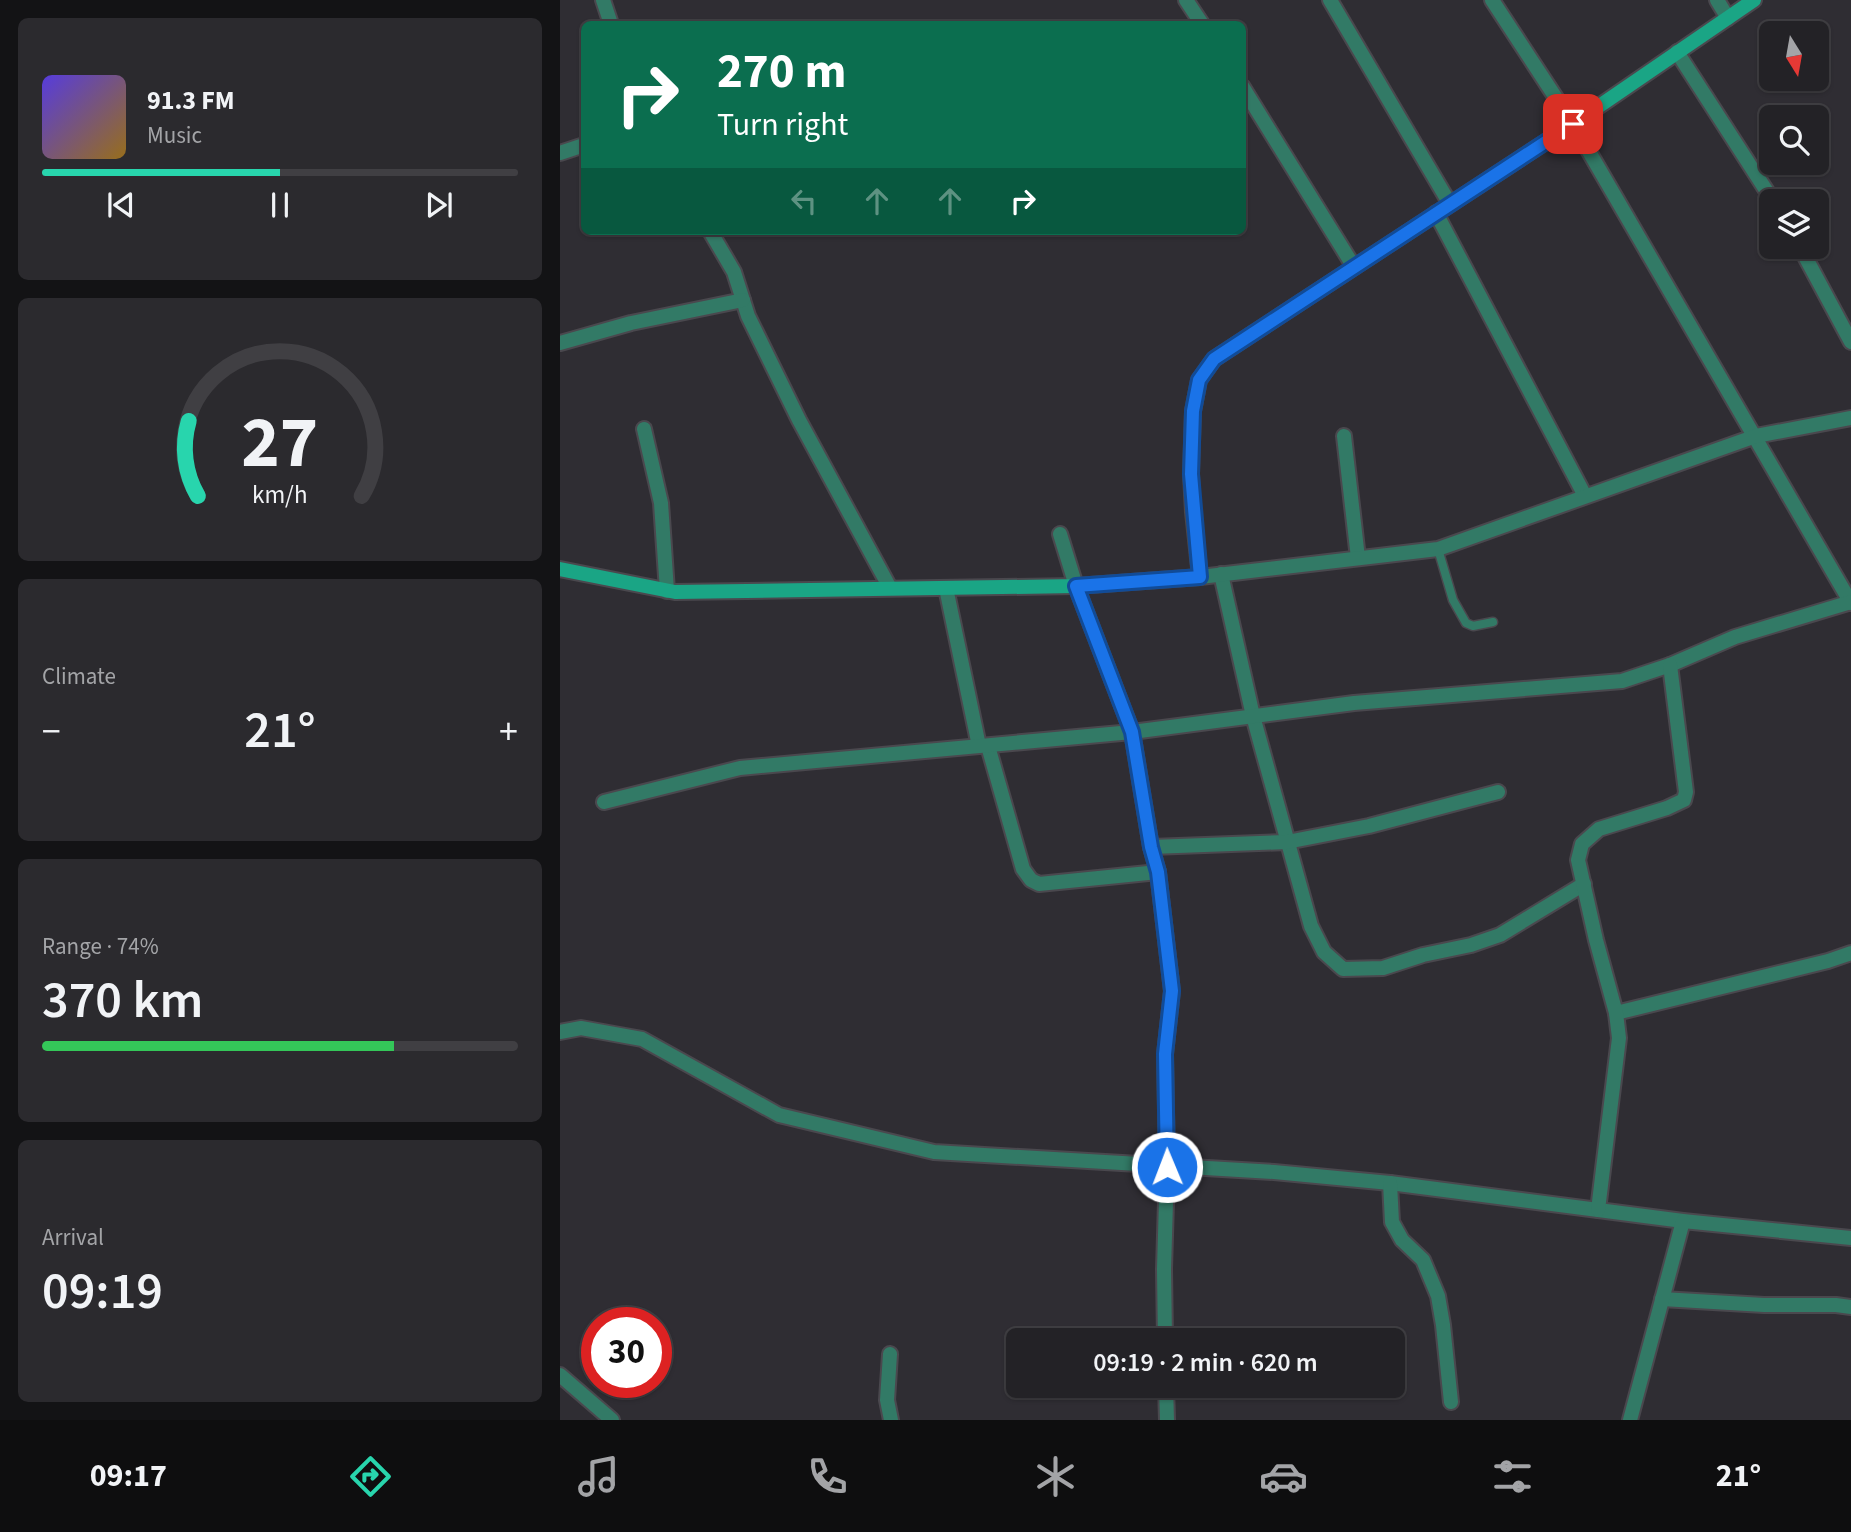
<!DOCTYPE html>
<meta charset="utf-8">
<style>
:root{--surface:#232226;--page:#2b2a2e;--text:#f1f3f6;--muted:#a3a4a7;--line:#403f43;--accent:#28d5ad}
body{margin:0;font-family:"Source Sans 3",sans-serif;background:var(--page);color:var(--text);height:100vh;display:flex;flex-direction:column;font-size:26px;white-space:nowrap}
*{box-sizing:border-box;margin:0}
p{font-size:23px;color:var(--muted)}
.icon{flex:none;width:38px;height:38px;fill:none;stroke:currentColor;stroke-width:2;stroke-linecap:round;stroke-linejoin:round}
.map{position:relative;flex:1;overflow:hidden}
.details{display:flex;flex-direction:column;gap:18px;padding:18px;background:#131315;width:560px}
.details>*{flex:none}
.top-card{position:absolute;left:21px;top:21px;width:665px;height:214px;border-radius:10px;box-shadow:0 2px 5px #0004,0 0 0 2px var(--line);background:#0b6e4f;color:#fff;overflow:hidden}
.needle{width:46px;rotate:169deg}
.tools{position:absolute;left:1199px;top:21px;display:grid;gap:14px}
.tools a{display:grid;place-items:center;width:70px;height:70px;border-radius:10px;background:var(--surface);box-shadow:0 2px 5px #0004,0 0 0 2px var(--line);font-size:35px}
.speed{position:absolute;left:21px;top:1307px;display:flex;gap:14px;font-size:35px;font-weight:700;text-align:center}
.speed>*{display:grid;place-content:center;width:91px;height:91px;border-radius:50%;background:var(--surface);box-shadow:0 2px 5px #0004,0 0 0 2px var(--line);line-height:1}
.speed .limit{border:10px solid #d22;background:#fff;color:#111}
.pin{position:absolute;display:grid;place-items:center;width:60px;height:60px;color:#fff;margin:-30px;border-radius:14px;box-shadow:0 4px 10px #0006}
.me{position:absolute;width:77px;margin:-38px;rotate:359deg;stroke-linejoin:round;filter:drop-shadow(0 0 5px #0008)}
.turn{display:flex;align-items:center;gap:24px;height:147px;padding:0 21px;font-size:32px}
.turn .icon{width:91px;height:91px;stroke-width:2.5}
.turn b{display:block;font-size:49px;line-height:60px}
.lanes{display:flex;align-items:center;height:66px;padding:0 21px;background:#0003;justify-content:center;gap:35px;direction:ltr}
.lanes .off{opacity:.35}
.big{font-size:52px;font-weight:600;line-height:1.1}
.details .widget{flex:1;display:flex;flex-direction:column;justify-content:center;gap:10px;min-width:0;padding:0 24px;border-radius:10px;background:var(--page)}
.details .dial{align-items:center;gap:0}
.dial svg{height:182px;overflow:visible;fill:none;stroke:var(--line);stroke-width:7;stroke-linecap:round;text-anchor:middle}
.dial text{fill:var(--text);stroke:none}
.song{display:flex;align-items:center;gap:21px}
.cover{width:84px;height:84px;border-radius:10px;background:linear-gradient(135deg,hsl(250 70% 55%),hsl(40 70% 35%))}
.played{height:7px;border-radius:4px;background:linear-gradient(90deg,var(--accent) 50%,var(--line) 50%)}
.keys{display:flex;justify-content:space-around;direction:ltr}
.heat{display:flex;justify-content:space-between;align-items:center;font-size:38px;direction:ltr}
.charge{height:10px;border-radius:5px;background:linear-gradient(90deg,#34c759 74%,var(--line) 0)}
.trip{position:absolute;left:446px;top:1328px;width:399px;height:70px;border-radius:10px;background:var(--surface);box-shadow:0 2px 5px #0004,0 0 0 2px var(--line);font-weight:600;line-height:70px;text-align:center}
.menu{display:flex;height:112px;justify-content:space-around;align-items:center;background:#0e0e0f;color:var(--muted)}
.menu .icon{width:49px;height:49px}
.menu .current{color:var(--accent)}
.menu b{font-size:32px;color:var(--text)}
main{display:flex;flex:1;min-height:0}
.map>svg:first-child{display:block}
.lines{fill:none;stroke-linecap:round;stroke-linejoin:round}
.lane-casing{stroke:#4a484e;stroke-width:11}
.street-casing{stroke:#4a484e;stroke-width:18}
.secondary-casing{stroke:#4a484e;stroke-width:18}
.lane{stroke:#327a66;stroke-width:8}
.street{stroke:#327a66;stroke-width:14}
.secondary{stroke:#1aa585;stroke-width:14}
.route-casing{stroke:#114b97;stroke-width:18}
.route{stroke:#1a73e8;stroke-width:12}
</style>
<main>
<section class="details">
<div class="widget">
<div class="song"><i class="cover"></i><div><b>91.3 FM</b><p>Music</p></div></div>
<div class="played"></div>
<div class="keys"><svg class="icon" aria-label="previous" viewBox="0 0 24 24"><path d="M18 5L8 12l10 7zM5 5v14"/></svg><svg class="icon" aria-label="pause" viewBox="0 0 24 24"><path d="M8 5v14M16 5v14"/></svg><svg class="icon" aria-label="next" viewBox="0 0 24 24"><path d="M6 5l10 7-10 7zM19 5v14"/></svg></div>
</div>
<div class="widget dial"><svg viewBox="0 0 100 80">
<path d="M14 69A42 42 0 1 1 86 69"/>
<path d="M14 69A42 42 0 0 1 10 36" stroke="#28d5ad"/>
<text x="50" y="56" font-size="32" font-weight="700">27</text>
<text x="50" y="72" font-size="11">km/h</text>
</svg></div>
<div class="widget"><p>Climate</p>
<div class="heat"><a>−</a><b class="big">21°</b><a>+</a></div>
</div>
<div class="widget"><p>Range · 74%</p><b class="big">370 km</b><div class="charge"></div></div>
<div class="widget"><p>Arrival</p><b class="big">09:19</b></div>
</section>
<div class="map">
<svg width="1291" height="1420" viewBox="0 0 1291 1420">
<rect width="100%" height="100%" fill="#2f2d33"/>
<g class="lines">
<g class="lane-casing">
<path id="lane" d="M878 549 893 600 906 623 913 626 933 622"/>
</g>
<g class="street-casing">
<g id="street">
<path d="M43 0 51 24"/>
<path d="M626 0 642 24"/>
<path d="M770 0 890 204"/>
<path d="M932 0 1013 124 1291 603"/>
<path d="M1157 0 1168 18"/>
<path d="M1117 52 1213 201"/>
<path d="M682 86 794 267"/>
<path d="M0 153 24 145"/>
<path d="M876 213 1025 496"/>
<path d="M150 231 174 272 188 316 239 420 330 588"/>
<path d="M1240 247 1291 342"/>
<path d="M0 343 71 323 183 300"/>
<path d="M84 429 101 503 107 591"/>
<path d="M784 436 798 558"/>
<path d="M500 534 516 586 572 732 591 847 598 872 612 991 605 1054 607 1167 604 1269 605 1340"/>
<path d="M661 574 693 716 751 926 764 952 783 969 823 968 863 955 911 945 940 935 1024 884"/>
<path d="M640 577 878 549 1196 436 1291 418"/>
<path d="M386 588 419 746"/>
<path d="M428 746 463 869 471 880 479 884 598 872"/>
<path d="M44 802 180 768 572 732 794 703 1062 681 1110 665 1175 637 1291 602"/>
<path d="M591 847 727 842 809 826 938 792"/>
<path d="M1056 1013 1268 961 1291 953"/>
<path d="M0 1032 21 1028 82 1039 219 1115 374 1152 714 1172 830 1183 1123 1221 1291 1238"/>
<path d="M830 1183 832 1222 842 1240 863 1260 878 1296 883 1325 891 1402"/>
<path d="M1038 1210 1059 1038 1056 1013 1036 940 1018 860 1022 844 1039 829 1107 808 1124 800 1126 792 1110 665"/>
<path d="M1102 1299 1204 1305H1276L1291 1307"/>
<path d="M330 1354 327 1400 331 1420"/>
<path d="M0 1375 52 1420"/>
<path d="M606 1386 607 1420"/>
<path d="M1070 1420 1123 1221"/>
</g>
</g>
<g class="secondary-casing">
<path id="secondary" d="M0 569 115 592 516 586 640 577 633 512 631 474 633 411 639 380 654 359 1013 124 1194 0"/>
</g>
<use href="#lane" class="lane"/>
<use href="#street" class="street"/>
<use href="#secondary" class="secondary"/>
</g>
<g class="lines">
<g class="route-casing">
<path id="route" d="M607 1167 605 1054 612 991 598 872 591 847 572 732 516 586 640 577 631 474 633 411 639 380 654 359 1013 124"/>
</g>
<use href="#route" class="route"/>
</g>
</svg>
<div class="tools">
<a><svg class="needle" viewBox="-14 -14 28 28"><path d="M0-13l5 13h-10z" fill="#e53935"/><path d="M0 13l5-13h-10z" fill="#a3a4a7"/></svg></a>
<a><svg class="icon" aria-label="search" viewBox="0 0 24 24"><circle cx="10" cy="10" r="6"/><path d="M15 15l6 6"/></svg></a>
<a><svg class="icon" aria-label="layers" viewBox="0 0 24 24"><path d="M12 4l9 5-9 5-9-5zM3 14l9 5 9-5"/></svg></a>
</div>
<div class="speed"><div class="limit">30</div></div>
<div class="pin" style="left:1013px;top:124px;background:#d93025"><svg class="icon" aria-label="arrive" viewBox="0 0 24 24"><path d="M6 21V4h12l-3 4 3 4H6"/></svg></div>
<svg class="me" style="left:607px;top:1167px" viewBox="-20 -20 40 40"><circle r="17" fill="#1a73e8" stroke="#fff" stroke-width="3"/><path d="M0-11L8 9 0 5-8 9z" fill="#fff"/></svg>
<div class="trip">09:19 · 2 min · 620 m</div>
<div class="top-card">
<div class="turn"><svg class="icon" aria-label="right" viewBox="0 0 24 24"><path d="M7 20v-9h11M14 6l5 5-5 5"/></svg><div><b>270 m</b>Turn right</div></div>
<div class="lanes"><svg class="icon off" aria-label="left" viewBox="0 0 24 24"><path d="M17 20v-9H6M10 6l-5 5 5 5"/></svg><svg class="icon off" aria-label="ahead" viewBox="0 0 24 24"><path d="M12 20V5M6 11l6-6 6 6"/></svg><svg class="icon off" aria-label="ahead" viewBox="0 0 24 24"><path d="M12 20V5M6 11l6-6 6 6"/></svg><svg class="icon" aria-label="right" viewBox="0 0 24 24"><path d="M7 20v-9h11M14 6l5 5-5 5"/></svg></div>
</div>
</div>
</main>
<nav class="menu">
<b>09:17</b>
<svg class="icon current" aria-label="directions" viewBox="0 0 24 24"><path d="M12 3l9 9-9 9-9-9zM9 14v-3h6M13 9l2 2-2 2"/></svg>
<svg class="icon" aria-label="music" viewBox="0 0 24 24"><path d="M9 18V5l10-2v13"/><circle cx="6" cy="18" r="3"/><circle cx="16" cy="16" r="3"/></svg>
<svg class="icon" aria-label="phone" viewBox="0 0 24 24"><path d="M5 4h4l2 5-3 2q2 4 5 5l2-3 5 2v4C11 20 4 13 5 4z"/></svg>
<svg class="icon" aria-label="climate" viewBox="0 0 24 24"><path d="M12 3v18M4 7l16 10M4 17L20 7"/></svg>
<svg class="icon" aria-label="car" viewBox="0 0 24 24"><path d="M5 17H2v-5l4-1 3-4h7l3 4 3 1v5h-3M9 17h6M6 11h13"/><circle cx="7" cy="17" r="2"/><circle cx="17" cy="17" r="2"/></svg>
<svg class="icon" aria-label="filters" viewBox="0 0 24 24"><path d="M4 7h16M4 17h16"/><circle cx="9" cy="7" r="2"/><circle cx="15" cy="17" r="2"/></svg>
<b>21°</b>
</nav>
